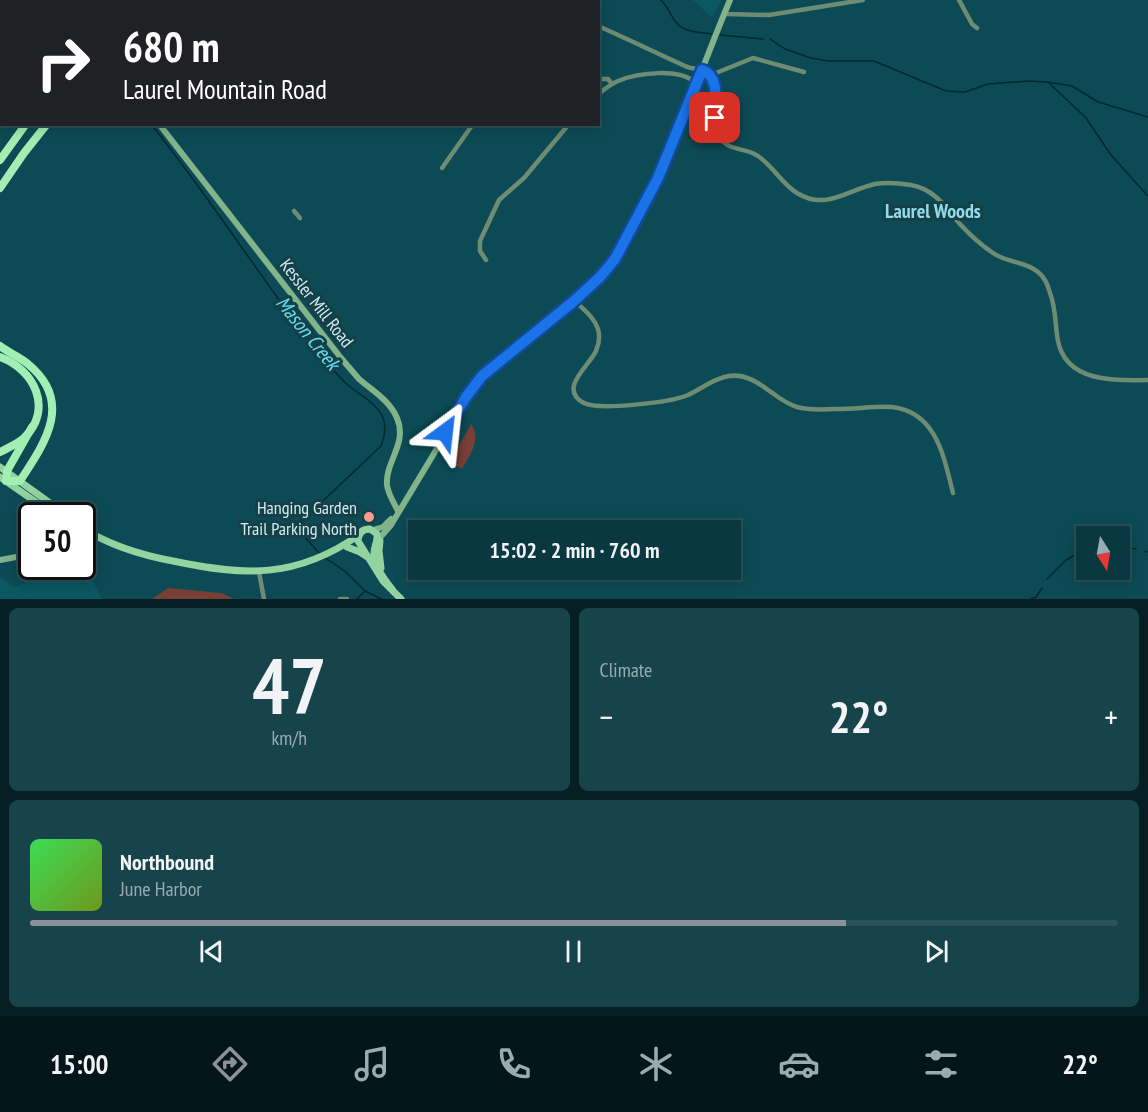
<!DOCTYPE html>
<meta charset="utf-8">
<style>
:root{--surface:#093840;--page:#17434b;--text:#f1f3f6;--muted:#99acb1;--line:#295259;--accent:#8c9099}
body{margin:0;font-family:"PT Sans Narrow",sans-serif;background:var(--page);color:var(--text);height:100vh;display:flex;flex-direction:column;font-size:22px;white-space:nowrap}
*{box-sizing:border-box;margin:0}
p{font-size:20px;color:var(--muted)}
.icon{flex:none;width:33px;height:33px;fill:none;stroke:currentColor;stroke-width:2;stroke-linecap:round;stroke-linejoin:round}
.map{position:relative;height:599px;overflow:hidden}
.side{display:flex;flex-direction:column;gap:9px;padding:9px;background:#051f23;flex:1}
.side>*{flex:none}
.banner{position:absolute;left:0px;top:0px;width:600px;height:126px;box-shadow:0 3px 15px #0003,0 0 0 2px var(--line);background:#202124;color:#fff;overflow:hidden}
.needle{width:39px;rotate:169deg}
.tools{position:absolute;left:1076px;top:526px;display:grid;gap:12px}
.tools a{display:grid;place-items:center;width:54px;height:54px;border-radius:0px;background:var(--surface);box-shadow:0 3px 15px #0003,0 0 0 2px var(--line);font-size:30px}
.speed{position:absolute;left:18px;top:502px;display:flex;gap:12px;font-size:30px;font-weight:700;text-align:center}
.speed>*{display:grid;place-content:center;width:78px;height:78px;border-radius:50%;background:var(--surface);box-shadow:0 3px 15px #0003,0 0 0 2px var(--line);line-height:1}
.speed .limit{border:3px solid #111;border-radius:9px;background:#fff;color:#111}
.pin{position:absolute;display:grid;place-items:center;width:51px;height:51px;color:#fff;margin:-26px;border-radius:12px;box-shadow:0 3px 9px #0006}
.me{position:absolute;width:66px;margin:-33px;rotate:30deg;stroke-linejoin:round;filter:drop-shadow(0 0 4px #0008)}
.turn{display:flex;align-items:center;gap:21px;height:126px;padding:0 24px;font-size:27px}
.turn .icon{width:78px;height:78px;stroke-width:2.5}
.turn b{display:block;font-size:42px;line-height:51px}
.big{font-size:45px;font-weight:700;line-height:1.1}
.side .card{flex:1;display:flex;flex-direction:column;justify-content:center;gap:9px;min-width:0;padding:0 21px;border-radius:9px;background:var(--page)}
.side .dial{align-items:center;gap:0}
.dial b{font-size:78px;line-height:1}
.song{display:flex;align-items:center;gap:18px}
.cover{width:72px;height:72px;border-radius:9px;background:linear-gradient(135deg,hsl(130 70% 55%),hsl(80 70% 35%))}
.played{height:6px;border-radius:3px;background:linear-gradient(90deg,var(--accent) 75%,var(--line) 75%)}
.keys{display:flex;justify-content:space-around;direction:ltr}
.heat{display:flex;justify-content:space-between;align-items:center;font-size:33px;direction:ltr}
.side .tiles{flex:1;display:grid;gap:9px;grid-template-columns:1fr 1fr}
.card:last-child{grid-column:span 2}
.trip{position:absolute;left:408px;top:520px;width:333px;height:60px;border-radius:0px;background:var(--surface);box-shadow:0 3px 15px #0003,0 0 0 2px var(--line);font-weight:700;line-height:60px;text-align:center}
.menu{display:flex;height:96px;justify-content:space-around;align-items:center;background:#04161a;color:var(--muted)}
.menu .icon{width:42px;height:42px}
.menu .current{color:var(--accent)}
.menu b{font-size:27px;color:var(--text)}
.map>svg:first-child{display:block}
.built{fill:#0b5762}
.green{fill:#783f36}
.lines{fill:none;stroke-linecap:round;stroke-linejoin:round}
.stream{stroke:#002a31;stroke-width:1.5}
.street{stroke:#6d8c73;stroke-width:4.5}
.secondary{stroke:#82b48c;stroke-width:6}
.primary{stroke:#92d3a0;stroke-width:7}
.highway{stroke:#a1efb2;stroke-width:8}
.route-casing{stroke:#114b97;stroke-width:15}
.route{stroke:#1a73e8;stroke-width:10}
.poi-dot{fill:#f59d8e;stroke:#173f46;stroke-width:2}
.labels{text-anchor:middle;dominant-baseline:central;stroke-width:6;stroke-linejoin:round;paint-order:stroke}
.street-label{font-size:18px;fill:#cceff6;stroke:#173f46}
.poi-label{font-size:18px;fill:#cceff6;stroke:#173f46;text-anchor:end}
.neighbourhood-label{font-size:20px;font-weight:bold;fill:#91dcea;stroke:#173f46}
.water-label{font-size:20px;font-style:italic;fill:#60e0f5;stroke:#173f46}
</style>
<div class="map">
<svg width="1148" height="599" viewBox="0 0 1148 599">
<rect width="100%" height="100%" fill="#0c4b55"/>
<g class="built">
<path d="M693 0H721L712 18Z"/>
<path d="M83 564 102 599H0V577L15 587 62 567H82Z"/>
</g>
<g class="green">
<path d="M471 424C482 439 470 455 462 469L450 462Z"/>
<path d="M168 588 221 593 234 599H152Z"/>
</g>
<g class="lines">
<g class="stream">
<path d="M20 0 21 2"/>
<path d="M661 0C668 7 670 14 675 21 684 33 699 32 712 34"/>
<path d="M322 2 324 0"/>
<path d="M720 35 763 39"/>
<path d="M770 39 785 49 811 58 828 61H874L946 91 965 92 988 84 1029 81 1047 82 1072 86 1098 102 1148 117"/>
<path d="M1048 82 1086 118 1111 155 1148 196"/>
<path d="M151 124C213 201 265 286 327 363 334 371 341 379 349 386 372 404 394 412 381 446L325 499 307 513 301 523 302 534 320 554"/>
<path d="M1119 546 1136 549"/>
<path d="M1145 551 1148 552"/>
<path d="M324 557 346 572 365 591 381 599"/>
<path d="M1047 579 1066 560 1086 549"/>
<path d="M357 599 364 592"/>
<path d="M1030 599 1036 597 1042 588"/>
</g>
<g class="street">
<path d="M513 0 518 2"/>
<path d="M959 0 972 24 977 28"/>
<path d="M725 14 769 15 863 0"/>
<path d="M598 26C628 39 656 53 685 66 693 70 704 68 710 74 721 86 711 116 717 132 725 153 744 146 758 156 773 166 782 184 797 193 826 211 847 190 875 184 886 182 899 183 911 185 934 189 945 206 959 223 969 234 981 245 993 253 1007 263 1025 261 1038 272 1046 278 1048 287 1051 296 1056 310 1055 326 1058 341 1066 382 1114 381 1148 380"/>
<path d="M711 75 753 58 804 72"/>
<path d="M598 79H608L612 84"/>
<path d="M598 94C605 89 611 84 618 81 637 73 682 67 696 84"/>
<path d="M442 168 473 124"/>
<path d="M294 211 300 218"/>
<path d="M486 260 480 251V241L499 200 524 178 569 124"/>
<path d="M575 301C583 309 594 317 598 329 600 336 599 344 596 351 590 365 557 389 584 403 599 411 672 402 688 395 701 389 714 378 729 376 757 372 773 400 797 407 810 411 825 409 838 409 856 409 875 406 892 407 937 412 944 458 953 493"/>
<path d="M259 572 264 599"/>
<path d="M340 599H347"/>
</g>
<g class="secondary">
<path d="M44 0 45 2"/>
<path d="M159 124 341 358C347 365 353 372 359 379 373 391 390 401 397 418 408 443 385 462 387 485 388 494 394 503 398 511"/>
<path d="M373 530 383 527 391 519"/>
<path d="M378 540 391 525 474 387C512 341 569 315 607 269 623 250 633 228 644 206 678 140 701 68 730 0"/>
<path d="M0 560 32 554"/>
</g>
<g class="primary">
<path d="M0 467 68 516"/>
<path d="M0 477 56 516"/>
<path d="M82 528C111 546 140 555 173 561 244 576 296 579 359 535"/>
<path d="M380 541 379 551 381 568"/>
<path d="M347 547 360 552 366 556"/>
<path d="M394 592C386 581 374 567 374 553 374 546 378 542 377 534L370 529C362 529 358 533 358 541L383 581 401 599"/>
</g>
<g class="highway">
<path d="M157 2 159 0"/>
<path d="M194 2 196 0"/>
<path d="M0 160 26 124"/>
<path d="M0 188 24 153 47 124"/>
<path d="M0 346C9 353 20 357 28 364 74 402 45 443 20 481H6L7 471 32 427"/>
<path d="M0 357C34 369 54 409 24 438 17 444 8 448 0 452"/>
</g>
</g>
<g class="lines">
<g class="route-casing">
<path id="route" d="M445 432 466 397 482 376 574 301 600 277 615 259 658 178 702 70C720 76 715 102 715 118"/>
</g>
<use href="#route" class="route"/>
</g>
<circle class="poi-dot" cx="369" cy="517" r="6"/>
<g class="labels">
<g class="street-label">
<text transform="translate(317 303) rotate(52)">Kessler Mill Road</text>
</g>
<g class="poi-label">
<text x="357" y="507">Hanging Garden<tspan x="357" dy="21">Trail Parking North</tspan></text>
</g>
<g class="neighbourhood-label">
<text x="933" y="211">Laurel Woods</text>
</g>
<g class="water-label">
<text transform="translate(308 333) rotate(51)">Mason Creek</text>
</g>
</g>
</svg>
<div class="tools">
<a><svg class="needle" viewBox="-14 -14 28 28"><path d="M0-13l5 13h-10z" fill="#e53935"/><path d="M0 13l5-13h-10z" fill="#99acb1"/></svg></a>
</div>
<div class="speed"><div class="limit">50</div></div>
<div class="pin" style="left:715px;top:118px;background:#d93025"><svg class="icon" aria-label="arrive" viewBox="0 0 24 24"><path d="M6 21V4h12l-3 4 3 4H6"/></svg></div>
<svg class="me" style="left:445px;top:432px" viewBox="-20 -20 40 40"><path d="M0-17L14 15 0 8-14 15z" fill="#1a73e8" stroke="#fff" stroke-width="4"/></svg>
<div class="trip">15:02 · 2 min · 760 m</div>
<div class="banner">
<div class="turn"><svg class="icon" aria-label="right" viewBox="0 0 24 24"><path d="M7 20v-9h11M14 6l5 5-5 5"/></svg><div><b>680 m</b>Laurel Mountain Road</div></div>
</div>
</div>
<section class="side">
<div class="tiles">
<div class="card dial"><b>47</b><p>km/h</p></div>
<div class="card"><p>Climate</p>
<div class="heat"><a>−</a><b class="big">22°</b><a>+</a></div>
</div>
<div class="card">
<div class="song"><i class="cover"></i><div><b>Northbound</b><p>June Harbor</p></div></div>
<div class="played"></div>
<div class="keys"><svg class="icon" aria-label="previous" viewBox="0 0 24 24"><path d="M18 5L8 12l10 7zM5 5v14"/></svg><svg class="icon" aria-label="pause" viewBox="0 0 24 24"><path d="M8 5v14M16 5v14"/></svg><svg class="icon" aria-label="next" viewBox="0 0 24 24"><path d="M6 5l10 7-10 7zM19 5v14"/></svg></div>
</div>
</div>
</section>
<nav class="menu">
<b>15:00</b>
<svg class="icon current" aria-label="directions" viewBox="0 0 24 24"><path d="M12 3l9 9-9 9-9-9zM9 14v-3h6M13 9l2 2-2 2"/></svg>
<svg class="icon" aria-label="music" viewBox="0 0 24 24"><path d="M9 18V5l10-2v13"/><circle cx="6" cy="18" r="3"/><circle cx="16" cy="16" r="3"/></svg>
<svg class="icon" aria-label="phone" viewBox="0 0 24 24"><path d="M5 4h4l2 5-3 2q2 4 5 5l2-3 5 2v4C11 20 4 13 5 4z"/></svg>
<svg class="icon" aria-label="climate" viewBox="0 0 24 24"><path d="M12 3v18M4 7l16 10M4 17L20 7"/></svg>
<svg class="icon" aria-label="car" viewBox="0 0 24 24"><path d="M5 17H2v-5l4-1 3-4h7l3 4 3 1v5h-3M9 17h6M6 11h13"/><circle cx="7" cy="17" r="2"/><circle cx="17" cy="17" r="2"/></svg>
<svg class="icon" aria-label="filters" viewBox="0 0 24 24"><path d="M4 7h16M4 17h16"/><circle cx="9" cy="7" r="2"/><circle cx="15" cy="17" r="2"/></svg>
<b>22°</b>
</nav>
